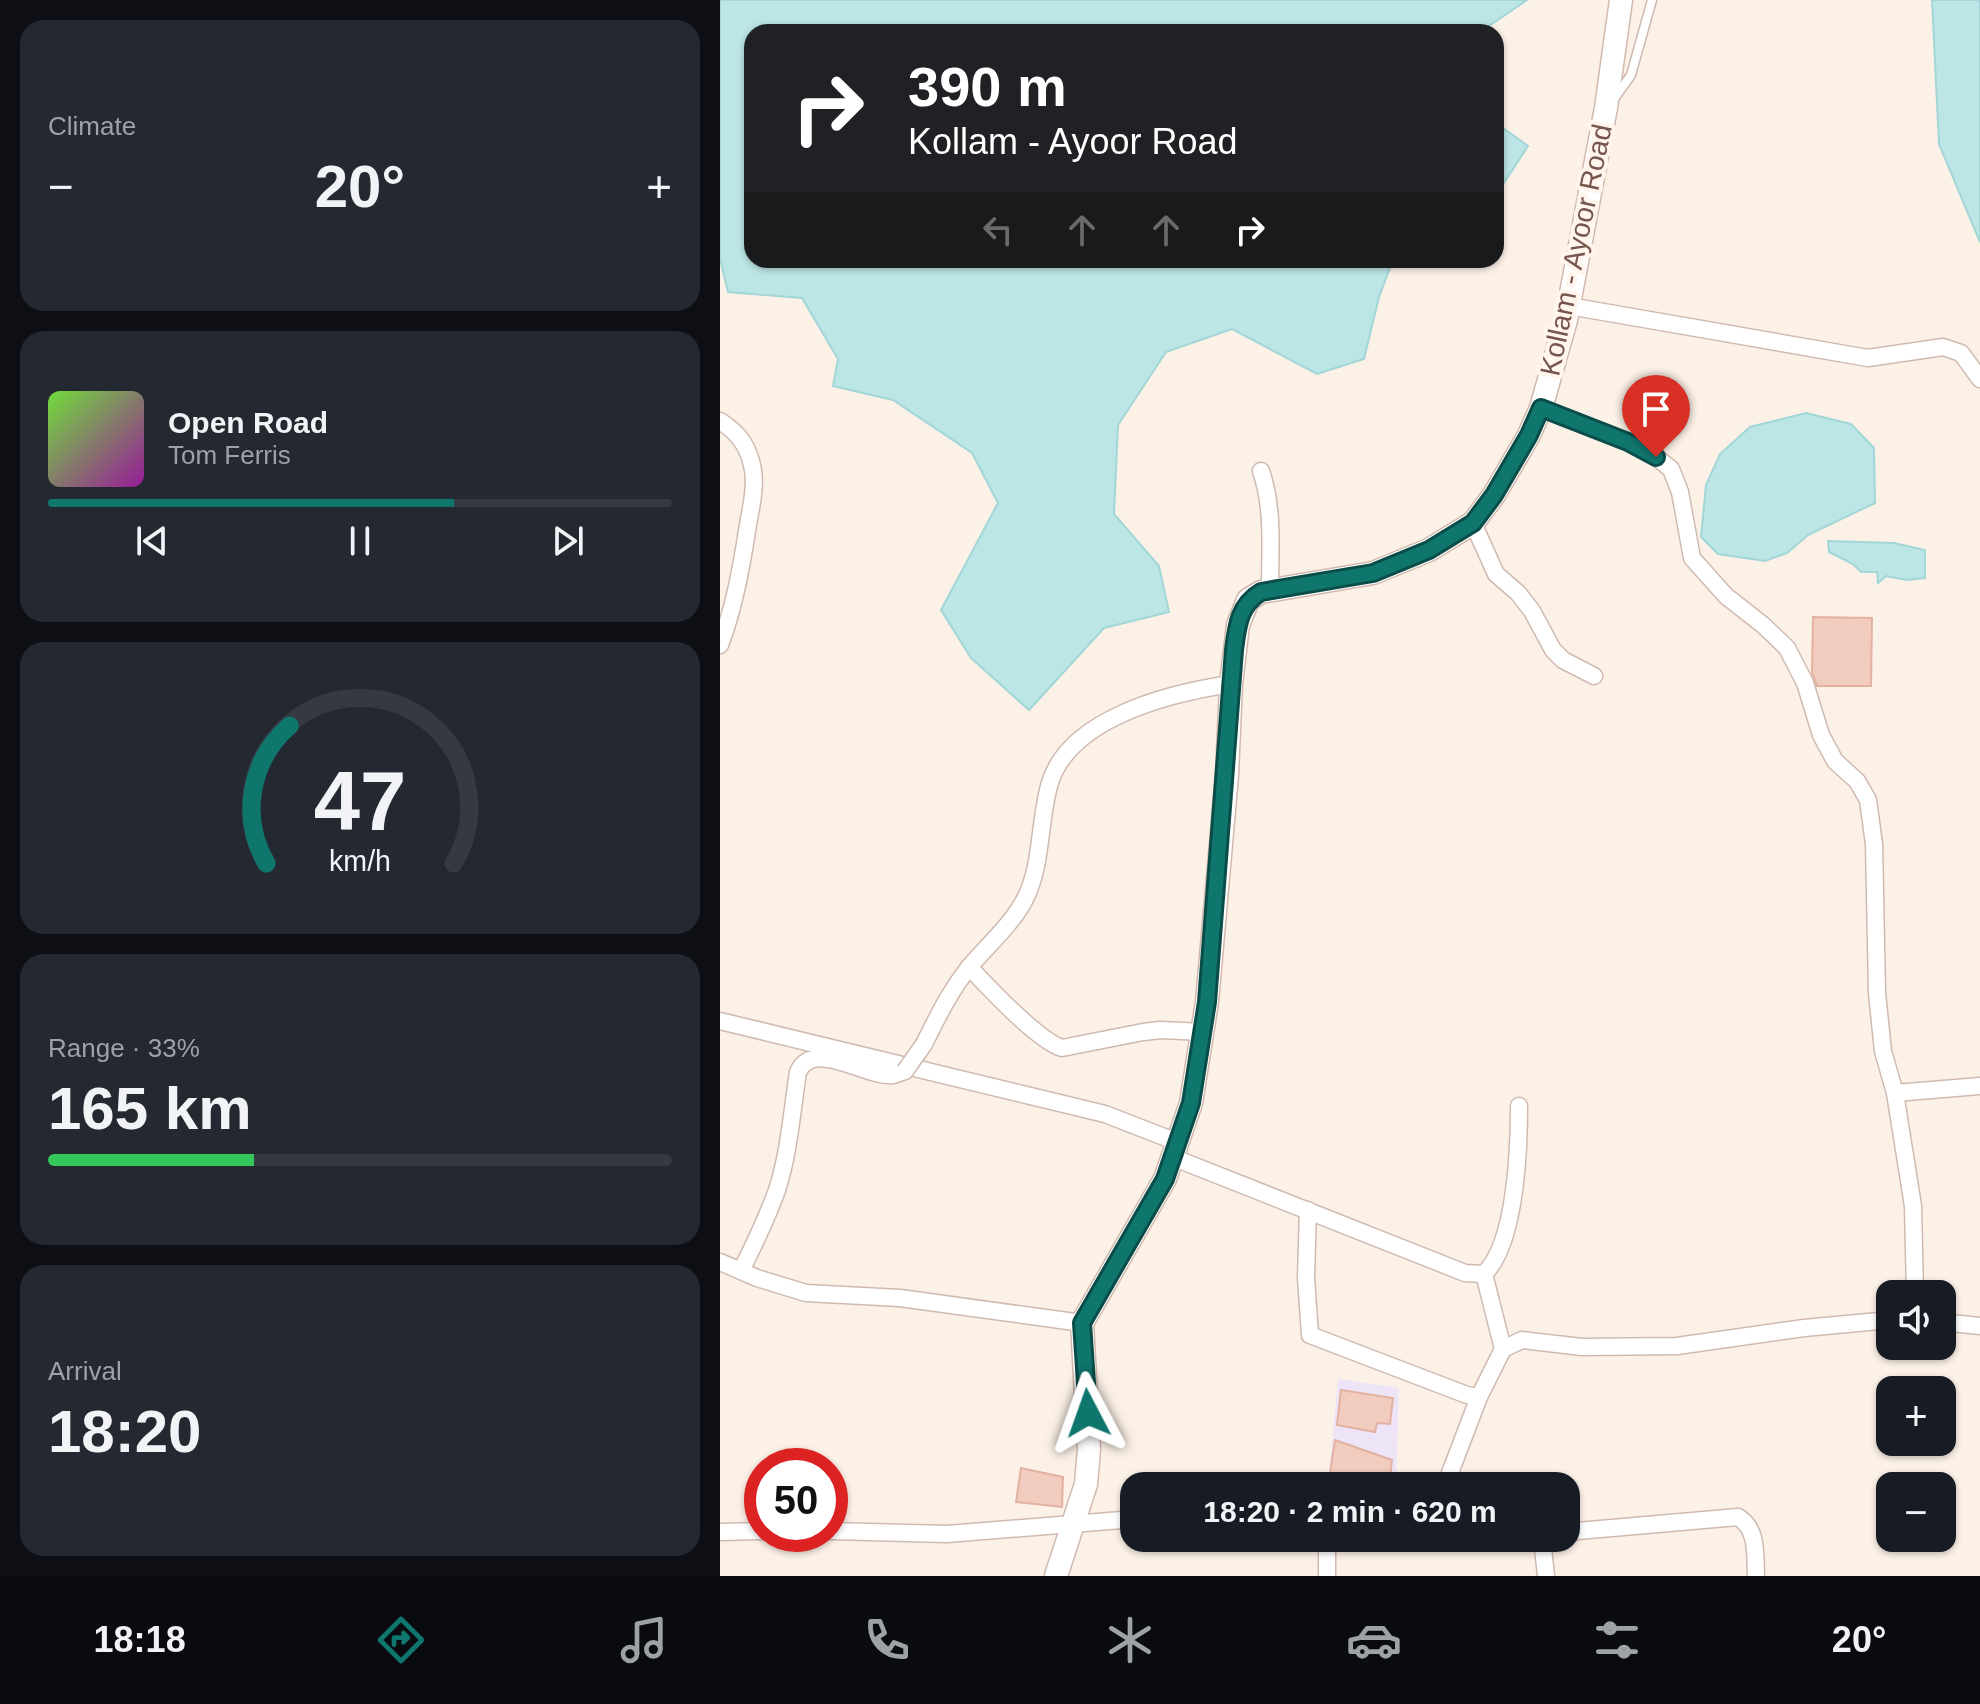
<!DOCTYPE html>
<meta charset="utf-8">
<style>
:root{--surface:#171b24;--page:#242831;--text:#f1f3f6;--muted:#9ea1a6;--line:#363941;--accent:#0f766e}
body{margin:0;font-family:Helvetica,sans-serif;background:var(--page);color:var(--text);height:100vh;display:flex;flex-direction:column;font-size:30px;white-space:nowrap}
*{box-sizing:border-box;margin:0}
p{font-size:26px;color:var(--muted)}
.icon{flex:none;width:44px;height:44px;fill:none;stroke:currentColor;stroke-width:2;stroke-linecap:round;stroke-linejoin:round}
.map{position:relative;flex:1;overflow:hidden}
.drawer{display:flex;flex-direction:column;gap:20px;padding:20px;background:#0d0f14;width:720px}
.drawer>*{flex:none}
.banner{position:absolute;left:24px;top:24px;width:760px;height:244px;border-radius:24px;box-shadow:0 2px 6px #0004;background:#202124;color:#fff;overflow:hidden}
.buttons{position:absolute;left:1156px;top:1280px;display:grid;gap:16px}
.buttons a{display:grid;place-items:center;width:80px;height:80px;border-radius:16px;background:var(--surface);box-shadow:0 2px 6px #0004;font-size:40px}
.speed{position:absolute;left:24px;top:1448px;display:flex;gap:16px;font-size:40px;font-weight:700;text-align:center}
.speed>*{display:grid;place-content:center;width:104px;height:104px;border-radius:50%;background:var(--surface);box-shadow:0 2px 6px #0004;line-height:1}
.speed .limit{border:12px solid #d22;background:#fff;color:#111}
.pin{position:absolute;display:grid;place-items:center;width:68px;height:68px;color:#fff;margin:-82px -34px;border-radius:50% 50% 50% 0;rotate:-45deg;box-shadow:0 0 8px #0007}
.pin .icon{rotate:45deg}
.me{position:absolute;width:88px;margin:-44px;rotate:356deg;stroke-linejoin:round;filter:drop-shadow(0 0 6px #0008)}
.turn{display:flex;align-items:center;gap:28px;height:168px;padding:0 32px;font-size:36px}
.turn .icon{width:104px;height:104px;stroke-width:2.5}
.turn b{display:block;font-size:56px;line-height:68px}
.lanes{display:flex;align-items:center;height:76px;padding:0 32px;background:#0003;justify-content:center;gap:40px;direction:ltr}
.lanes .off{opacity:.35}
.big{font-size:60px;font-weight:800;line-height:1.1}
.drawer .card{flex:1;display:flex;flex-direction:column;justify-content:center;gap:12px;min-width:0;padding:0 28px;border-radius:24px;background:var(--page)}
.drawer .dial{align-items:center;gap:0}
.dial svg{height:208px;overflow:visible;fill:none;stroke:var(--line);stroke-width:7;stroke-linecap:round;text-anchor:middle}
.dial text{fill:var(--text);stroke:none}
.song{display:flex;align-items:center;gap:24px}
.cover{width:96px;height:96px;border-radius:12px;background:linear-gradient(135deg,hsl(100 70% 55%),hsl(300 70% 35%))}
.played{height:8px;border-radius:4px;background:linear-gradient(90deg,var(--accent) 65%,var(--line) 65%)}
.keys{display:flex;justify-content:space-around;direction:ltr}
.heat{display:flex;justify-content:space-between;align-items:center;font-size:44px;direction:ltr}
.charge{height:12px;border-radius:6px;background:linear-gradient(90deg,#34c759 33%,var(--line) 0)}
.trip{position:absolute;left:400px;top:1472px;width:460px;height:80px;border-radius:24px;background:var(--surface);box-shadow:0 2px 6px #0004;font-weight:800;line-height:80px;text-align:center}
.tabs{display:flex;height:128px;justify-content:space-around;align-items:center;background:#090b0e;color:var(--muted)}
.tabs .icon{width:56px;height:56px}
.tabs .on{color:var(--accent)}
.tabs b{font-size:36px;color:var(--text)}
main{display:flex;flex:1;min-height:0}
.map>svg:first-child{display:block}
.education{fill:#eee4f8}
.water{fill:#bce5e5;stroke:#a2d6d7;stroke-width:2}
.building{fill:#f1ccbf;stroke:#e3b1a0;stroke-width:2}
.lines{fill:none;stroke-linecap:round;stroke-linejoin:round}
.service-casing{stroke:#d0bab0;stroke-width:11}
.minor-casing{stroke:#d0bab0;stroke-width:19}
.secondary-casing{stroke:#d2b9ae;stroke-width:25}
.service{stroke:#fff;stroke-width:8}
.minor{stroke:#fff;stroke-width:16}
.secondary{stroke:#fff;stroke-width:22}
.minor-bridge-casing{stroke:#d0bab0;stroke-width:19;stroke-linecap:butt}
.minor-bridge{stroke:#fff;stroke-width:16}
.route-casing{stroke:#0a4d48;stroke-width:20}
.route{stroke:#0f766e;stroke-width:14}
.labels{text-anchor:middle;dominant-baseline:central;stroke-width:8;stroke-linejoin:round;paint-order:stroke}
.street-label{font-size:28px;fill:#75554c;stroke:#fff5ed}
</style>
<main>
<section class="drawer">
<div class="card"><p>Climate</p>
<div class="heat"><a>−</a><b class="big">20°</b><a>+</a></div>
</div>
<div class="card">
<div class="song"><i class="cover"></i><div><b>Open Road</b><p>Tom Ferris</p></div></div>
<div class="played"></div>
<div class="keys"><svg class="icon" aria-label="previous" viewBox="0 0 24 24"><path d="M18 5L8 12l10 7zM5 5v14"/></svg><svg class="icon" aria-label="pause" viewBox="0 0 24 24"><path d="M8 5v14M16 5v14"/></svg><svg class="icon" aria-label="next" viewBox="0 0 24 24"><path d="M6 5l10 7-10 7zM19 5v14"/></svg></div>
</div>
<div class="card dial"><svg viewBox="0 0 100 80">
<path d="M14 69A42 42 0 1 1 86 69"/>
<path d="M14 69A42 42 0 0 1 23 16" stroke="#0f766e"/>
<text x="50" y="56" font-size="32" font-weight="700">47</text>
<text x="50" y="72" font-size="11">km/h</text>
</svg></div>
<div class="card"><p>Range · 33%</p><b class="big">165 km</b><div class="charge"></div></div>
<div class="card"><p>Arrival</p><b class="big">18:20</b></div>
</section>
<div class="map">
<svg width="1260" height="1576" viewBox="0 0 1260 1576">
<rect width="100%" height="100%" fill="#fcf1e7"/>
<path class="education" d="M618 1379 679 1388 676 1486H608Z"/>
<g class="water">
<path d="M0 0H807L760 32H32V260H673L659 297 644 359 597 374 512 329 446 352 398 425 394 514 439 566 449 612 384 628 309 710 251 658 221 610 278 503 252 453 173 400 113 386 118 359 82 298 8 292 0 259Z"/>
<path d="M1212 0H1260V242L1219 144Z"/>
<path d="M776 123 808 146 776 195Z"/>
<path d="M1086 413 1131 424 1154 448 1155 503 1088 535 1067 553 1045 561 998 554 981 537 986 485 1000 454 1030 427Z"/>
<path d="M1108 541 1174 543 1205 550V578L1187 580 1166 576 1158 583 1157 572H1141L1133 564 1109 552Z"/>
</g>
<g class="building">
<path d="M1093 617 1152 618 1151 686H1097L1092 672Z"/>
<path d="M621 1390 673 1398 670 1424 657 1423 655 1432 617 1425Z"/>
<path d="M615 1440 672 1460 669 1486H608Z"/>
<path d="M301 1468 343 1477 342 1507 296 1502Z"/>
</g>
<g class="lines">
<g class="service-casing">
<path id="service" d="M894 99 911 75 932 0"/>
</g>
<g class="minor-casing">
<g id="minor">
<path d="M849 306 1148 358 1223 347 1241 353 1260 379"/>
<path d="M821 408 908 442 936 457 951 469 960 492 972 558 1006 596 1043 625 1067 648 1085 683 1101 735 1115 761 1137 781 1148 800 1154 844 1157 993 1163 1051 1175 1093 1193 1206 1195 1294"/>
<path d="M0 421C19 433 29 447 33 470 36 490 30 511 27 531 21 569 14 608 0 645"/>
<path d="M541 471C554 508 550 551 550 590"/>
<path d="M753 523 776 574 798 593 812 611 833 650 843 660 874 676"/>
<path d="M249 967C268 987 317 1040 342 1048L423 1032 441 1030 483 1032"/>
<path d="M0 1021 385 1114 457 1142"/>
<path d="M204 1044C218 1016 231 989 251 965 269 944 292 924 305 899 322 866 319 823 329 786 347 718 450 693 511 684"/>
<path d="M1175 1093 1260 1086"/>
<path d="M452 1157 745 1273 764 1274C796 1243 799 1149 799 1106"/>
<path d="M588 1210 586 1278 590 1335 747 1395 759 1397"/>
<path d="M0 1262 37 1278 86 1293 180 1298 362 1323"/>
<path d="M21 1271C34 1245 47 1218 57 1190 69 1153 72 1111 78 1072 93 1038 146 1078 173 1075 177 1074 181 1072 185 1071"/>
<path d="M764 1274 783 1349"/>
<path d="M1222 1322 1260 1326"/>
<path d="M725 1486 759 1397 783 1349 802 1340 862 1347 957 1346 1084 1328 1170 1320"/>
<path d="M110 1531 227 1534 414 1519"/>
<path d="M0 1532 42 1531"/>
<path d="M846 1532 1018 1517C1038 1529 1035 1554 1036 1576"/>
<path d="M607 1538V1576"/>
<path d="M822 1538 826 1576"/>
</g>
</g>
<g class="secondary-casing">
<path id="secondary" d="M336 1576 366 1484 369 1449 362 1323 445 1179 471 1103 487 1002 507 776 511 684 518 625 528 600 541 592 653 573 709 550 753 523 774 495 809 435 821 408 846 320 886 108 901 0"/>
</g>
<use href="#service" class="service"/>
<use href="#minor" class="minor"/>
<use href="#secondary" class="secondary"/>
<g class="minor-bridge-casing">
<path id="minor-bridge" d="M185 1071 204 1044"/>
</g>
<use href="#minor-bridge" class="minor-bridge"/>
</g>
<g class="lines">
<g class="route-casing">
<path id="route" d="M368 1413 362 1323 445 1179 471 1103 487 1002 514 650C517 626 519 605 541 592L653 573 709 550 753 523 774 495 809 435 821 408 908 442 936 457"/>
</g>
<use href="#route" class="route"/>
</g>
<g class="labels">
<g class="street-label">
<text transform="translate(856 250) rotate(-78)">Kollam - Ayoor Road</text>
</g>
</g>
</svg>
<div class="buttons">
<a><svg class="icon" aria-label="sound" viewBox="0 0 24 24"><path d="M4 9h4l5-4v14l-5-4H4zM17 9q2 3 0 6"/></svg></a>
<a>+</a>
<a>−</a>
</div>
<div class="speed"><div class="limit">50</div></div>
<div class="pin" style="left:936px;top:457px;background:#d93025"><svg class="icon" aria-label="arrive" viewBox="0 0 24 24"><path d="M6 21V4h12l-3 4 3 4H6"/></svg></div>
<svg class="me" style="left:368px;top:1413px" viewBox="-20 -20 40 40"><path d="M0-17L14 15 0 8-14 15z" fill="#0f766e" stroke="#fff" stroke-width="4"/></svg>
<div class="trip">18:20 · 2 min · 620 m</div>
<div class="banner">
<div class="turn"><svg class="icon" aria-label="right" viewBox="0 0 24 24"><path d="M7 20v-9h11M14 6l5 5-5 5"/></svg><div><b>390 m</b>Kollam - Ayoor Road</div></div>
<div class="lanes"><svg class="icon off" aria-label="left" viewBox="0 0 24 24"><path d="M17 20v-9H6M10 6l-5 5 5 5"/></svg><svg class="icon off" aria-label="ahead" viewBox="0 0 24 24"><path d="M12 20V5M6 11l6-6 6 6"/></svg><svg class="icon off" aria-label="ahead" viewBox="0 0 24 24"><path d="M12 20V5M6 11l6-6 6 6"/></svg><svg class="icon" aria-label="right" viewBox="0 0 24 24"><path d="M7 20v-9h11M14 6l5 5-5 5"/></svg></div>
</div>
</div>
</main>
<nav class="tabs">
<b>18:18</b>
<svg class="icon on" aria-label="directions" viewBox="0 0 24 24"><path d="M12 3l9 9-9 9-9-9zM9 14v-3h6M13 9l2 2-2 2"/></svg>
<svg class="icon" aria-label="music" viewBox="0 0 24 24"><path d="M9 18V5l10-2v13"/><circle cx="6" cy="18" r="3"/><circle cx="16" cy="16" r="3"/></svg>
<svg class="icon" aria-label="phone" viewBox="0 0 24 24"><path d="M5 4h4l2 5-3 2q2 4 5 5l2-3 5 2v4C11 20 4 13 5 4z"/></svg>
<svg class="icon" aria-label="climate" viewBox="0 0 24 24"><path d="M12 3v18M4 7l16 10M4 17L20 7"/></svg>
<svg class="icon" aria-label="car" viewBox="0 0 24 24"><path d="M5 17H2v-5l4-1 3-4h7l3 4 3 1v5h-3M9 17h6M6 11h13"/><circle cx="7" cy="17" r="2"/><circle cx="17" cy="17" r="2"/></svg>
<svg class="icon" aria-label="filters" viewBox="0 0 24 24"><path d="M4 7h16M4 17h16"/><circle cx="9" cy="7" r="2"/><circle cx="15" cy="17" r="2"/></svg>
<b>20°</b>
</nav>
